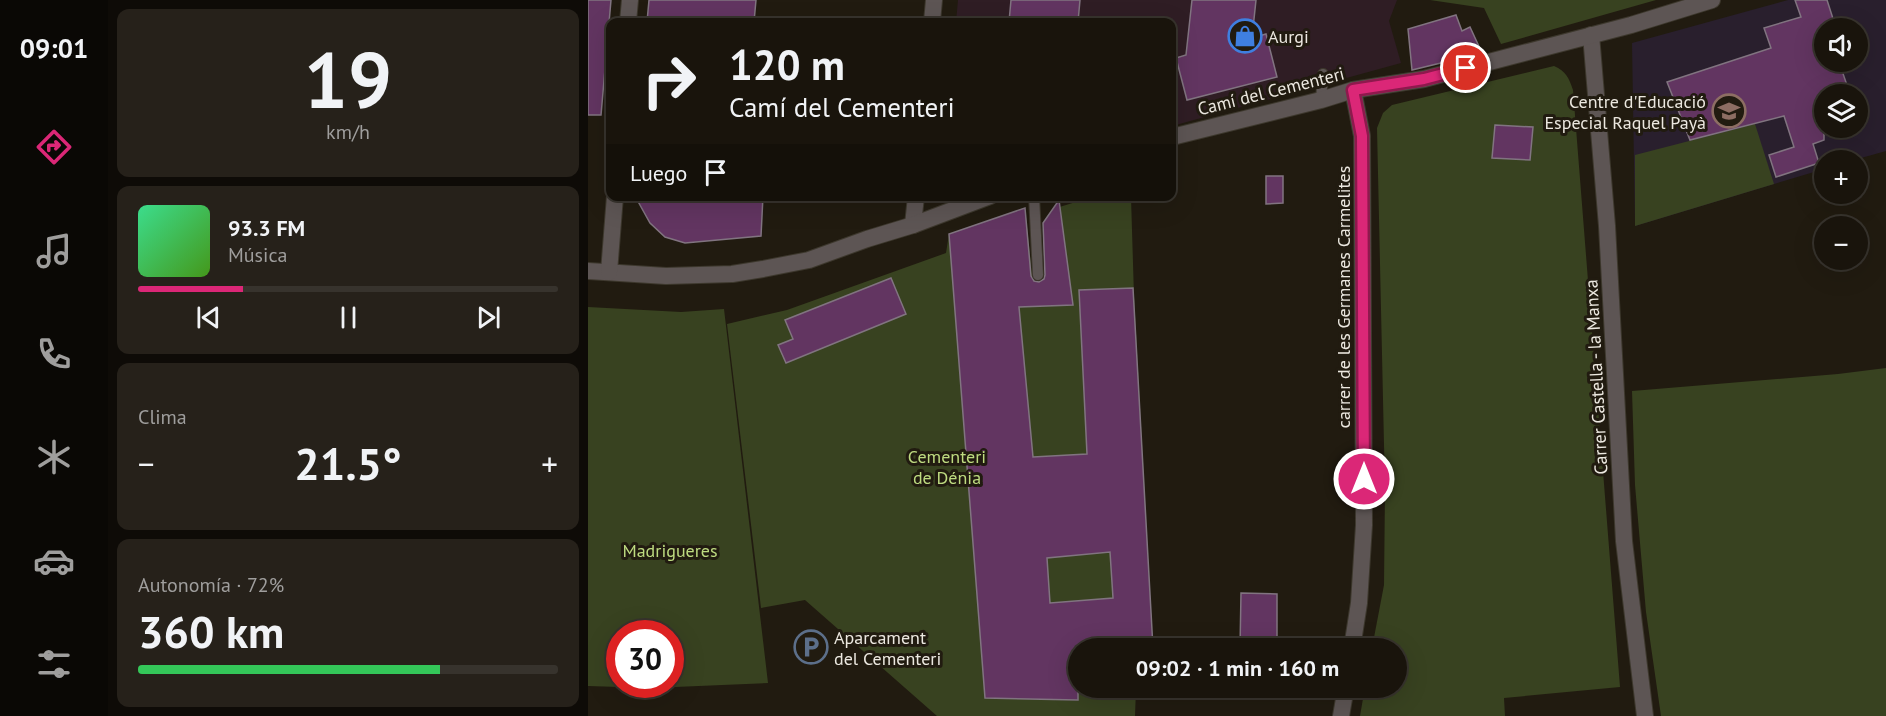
<!DOCTYPE html>
<html lang="es">
<meta charset="utf-8">
<style>
:root{--surface:#19140c;--page:#26211a;--text:#f1f3f6;--muted:#9f9e9d;--line:#37332d;--accent:#db2777}
body{margin:0;font-family:"PT Sans",sans-serif;background:var(--page);color:var(--text);height:100vh;display:flex;flex-direction:column;font-size:22px;white-space:nowrap}
*{box-sizing:border-box;margin:0}
p{font-size:20px;color:var(--muted)}
.icon{flex:none;width:33px;height:33px;fill:none;stroke:currentColor;stroke-width:2;stroke-linecap:round;stroke-linejoin:round}
.map{position:relative;flex:1;overflow:hidden}
.details{display:flex;flex-direction:column;gap:9px;padding:9px;background:#0e0b07;width:480px}
.details>*{flex:none}
.top-card{position:absolute;left:18px;top:18px;width:570px;height:183px;border-radius:12px;box-shadow:0 6px 24px #0002,0 0 0 2px var(--line);background:#19140c;color:var(--text);overflow:hidden}
.tools{position:absolute;left:1226px;top:18px;display:grid;gap:12px}
.tools a{display:grid;place-items:center;width:54px;height:54px;border-radius:50%;background:var(--surface);box-shadow:0 6px 24px #0002,0 0 0 2px var(--line);font-size:30px}
.speed{position:absolute;left:18px;top:620px;display:flex;gap:12px;font-size:30px;font-weight:700;text-align:center}
.speed>*{display:grid;place-content:center;width:78px;height:78px;border-radius:50%;background:var(--surface);box-shadow:0 6px 24px #0002,0 0 0 2px var(--line);line-height:1}
.speed .limit{border:9px solid #d22;background:#fff;color:#111}
.pin{position:absolute;display:grid;place-items:center;width:51px;height:51px;color:#fff;margin:-26px;border:3px solid #fff;border-radius:50%;box-shadow:0 2px 6px #0007}
.me{position:absolute;width:66px;margin:-33px;rotate:0deg;stroke-linejoin:round;filter:drop-shadow(0 0 4px #0008)}
.turn{display:flex;align-items:center;gap:21px;height:126px;padding:0 24px;font-size:27px}
.turn .icon{width:78px;height:78px;stroke-width:2.5}
.turn b{display:block;font-size:42px;line-height:51px}
.then{display:flex;align-items:center;height:57px;padding:0 24px;background:#0003;gap:12px;font-size:22px}
.big{font-size:45px;font-weight:800;line-height:1.1}
.details .tile{flex:1;display:flex;flex-direction:column;justify-content:center;gap:9px;min-width:0;padding:0 21px;border-radius:12px;background:var(--page)}
.details .dial{align-items:center;gap:0}
.dial b{font-size:78px;line-height:1}
.song{display:flex;align-items:center;gap:18px}
.cover{width:72px;height:72px;border-radius:9px;background:linear-gradient(135deg,hsl(150 70% 55%),hsl(100 70% 35%))}
.played{height:6px;border-radius:3px;background:linear-gradient(90deg,var(--accent) 25%,var(--line) 25%)}
.keys{display:flex;justify-content:space-around;direction:ltr}
.heat{display:flex;justify-content:space-between;align-items:center;font-size:33px;direction:ltr}
.charge{height:9px;border-radius:4px;background:linear-gradient(90deg,#34c759 72%,var(--line) 0)}
.trip{position:absolute;left:480px;top:638px;width:339px;height:60px;border-radius:30px;background:var(--surface);box-shadow:0 6px 24px #0002,0 0 0 2px var(--line);font-weight:800;line-height:60px;text-align:center}
main{display:flex;flex:1;min-height:0}
.tab-bar{display:flex;flex-direction:column;width:108px;justify-content:space-around;align-items:center;background:#0a0805;color:var(--muted)}
.tab-bar .icon{width:42px;height:42px}
.tab-bar .on{color:var(--accent)}
.tab-bar b{font-size:27px;color:var(--text)}
.map>svg:first-child{display:block}
.commercial{fill:#2f1d24}
.education{fill:#291f2d;fill-rule:evenodd}
.green{fill:#384220;fill-rule:evenodd}
.building{fill:#623561;stroke:#817480;stroke-width:1.5;fill-rule:evenodd}
.lines{fill:none;stroke-linecap:round;stroke-linejoin:round}
.service-casing{stroke:#3d382d;stroke-width:12}
.minor-casing{stroke:#3d382d;stroke-width:18}
.service{stroke:#5d5554;stroke-width:10}
.minor{stroke:#5d5554;stroke-width:16}
.route-casing{stroke:#8e194d;stroke-width:15}
.route{stroke:#db2777;stroke-width:10}
.labels{text-anchor:middle;dominant-baseline:central;stroke-width:6;stroke-linejoin:round;paint-order:stroke}
.poi-label{font-size:18px;fill:#ece8e0;stroke:#211b10;text-anchor:start}
.street-label{font-size:18px;fill:#ece8e0;stroke:#211b10}
.park-label{font-size:18px;fill:#bedb80;stroke:#211b10}
</style>
<main>
<nav class="tab-bar">
<b>09:01</b>
<svg class="icon on" aria-label="directions" viewBox="0 0 24 24"><path d="M12 3l9 9-9 9-9-9zM9 14v-3h6M13 9l2 2-2 2"/></svg>
<svg class="icon" aria-label="music" viewBox="0 0 24 24"><path d="M9 18V5l10-2v13"/><circle cx="6" cy="18" r="3"/><circle cx="16" cy="16" r="3"/></svg>
<svg class="icon" aria-label="phone" viewBox="0 0 24 24"><path d="M5 4h4l2 5-3 2q2 4 5 5l2-3 5 2v4C11 20 4 13 5 4z"/></svg>
<svg class="icon" aria-label="climate" viewBox="0 0 24 24"><path d="M12 3v18M4 7l16 10M4 17L20 7"/></svg>
<svg class="icon" aria-label="car" viewBox="0 0 24 24"><path d="M5 17H2v-5l4-1 3-4h7l3 4 3 1v5h-3M9 17h6M6 11h13"/><circle cx="7" cy="17" r="2"/><circle cx="17" cy="17" r="2"/></svg>
<svg class="icon" aria-label="filters" viewBox="0 0 24 24"><path d="M4 7h16M4 17h16"/><circle cx="9" cy="7" r="2"/><circle cx="15" cy="17" r="2"/></svg>
</nav>
<section class="details">
<div class="tile dial"><b>19</b><p>km/h</p></div>
<div class="tile">
<div class="song"><i class="cover"></i><div><b>93.3 FM</b><p>Música</p></div></div>
<div class="played"></div>
<div class="keys"><svg class="icon" aria-label="previous" viewBox="0 0 24 24"><path d="M18 5L8 12l10 7zM5 5v14"/></svg><svg class="icon" aria-label="pause" viewBox="0 0 24 24"><path d="M8 5v14M16 5v14"/></svg><svg class="icon" aria-label="next" viewBox="0 0 24 24"><path d="M6 5l10 7-10 7zM19 5v14"/></svg></div>
</div>
<div class="tile"><p>Clima</p>
<div class="heat"><a>−</a><b class="big">21.5°</b><a>+</a></div>
</div>
<div class="tile"><p>Autonomía · 72%</p><b class="big">360 km</b><div class="charge"></div></div>
</section>
<div class="map">
<svg width="1298" height="716" viewBox="0 0 1298 716">
<rect width="100%" height="100%" fill="#211b10"/>
<path class="commercial" d="M370 0H809L801 21 813 63 584 126V22H368Z"/>
<path class="education" d="M1200 0H1298V151L1266 160H1236V169L1047 226 1044 43ZM1236 28H1269V62H1236ZM1236 94H1269V128H1236Z"/>
<g class="green">
<path d="M842 0H1068L913 44 896 8Z"/>
<path d="M966 66C978 71 981 78 985 90L1032 687 916 698 917 716H772L777 687H808V648H784L796 585 797 490 789 128 795 113 804 105Z"/>
<path d="M1167 124 1186 184 1047 226V155Z"/>
<path d="M504 197H543L546 296 565 648H490V687H567V689H548L547 716H349L217 600 173 608 139 324 199 310 358 253 361 234 437 208 446 292 467 291 457 221 465 209Z"/>
<path d="M0 307 93 312 136 309 180 683 63 688 0 686ZM32 633H82V684H32Z"/>
<path d="M1298 368V716H1073L1058 612 1047 485 1044 391 1250 374Z"/>
</g>
<g class="building">
<path d="M0 0H23L13 115H0Z"/>
<path d="M61 0H168L166 22H59Z"/>
<path d="M423 0H492L490 22H421Z"/>
<path d="M604 0H668L664 38 678 34 689 77 599 100 588 58 598 55Z"/>
<path d="M1207 0H1239L1248 28H1236V62H1251L1262 94H1236V140L1225 144 1231 163 1188 177 1181 155 1206 147 1196 116 1102 140 1079 82 1183 48 1176 28 1213 17Z"/>
<path d="M868 15 874 31 882 27 894 53 824 70 820 29Z"/>
<path d="M907 125 945 127 942 160 904 158Z"/>
<path d="M678 176H695V203L678 204Z"/>
<path d="M47 196H175L173 236 97 243 77 237 62 223Z"/>
<path d="M471 200 485 305 431 307 445 457 499 454 491 290 545 288 565 648H490V700L397 698 361 234 437 208 443 276 446 281 451 282 456 279 457 275 455 223ZM522 552 525 598 462 603 459 558Z"/>
<path d="M303 278 318 314 198 363 190 345 205 339 197 320Z"/>
<path d="M653 593 689 594V648H652Z"/>
</g>
<g class="lines">
<g class="service-casing">
<g id="service">
<path d="M733 100 735 74"/>
<path d="M446 196 450 275"/>
</g>
</g>
<g class="minor-casing">
<g id="minor">
<path d="M40 22 42 0"/>
<path d="M344 22 346 0"/>
<path d="M1003 35 1019 226 1036 541 1057 716"/>
<path d="M584 137 733 100 765 90 836 79 1043 25 1124 0"/>
<path d="M325 225 328 196"/>
<path d="M0 271 78 276 144 274 175 269 221 260 279 239 325 225 402 196"/>
<path d="M21 272 27 196"/>
<path d="M764 648 771 603 776 525 774 136 765 90"/>
<path d="M753 716 758 687"/>
</g>
</g>
<use href="#service" class="service"/>
<use href="#minor" class="minor"/>
</g>
<g class="lines">
<g class="route-casing">
<path id="route" d="M776 479 774 136 765 90 836 79 878 68"/>
</g>
<use href="#route" class="route"/>
</g>
<defs>
<g id="shop-ring" transform="scale(1.725)"><circle r="9.5" fill="#211b10" stroke="#3f7fe0" stroke-width="1.5"/><path d="M-5-2.5h2.3a2.7 3.5 0 0 1 5.4 0H5L5.5 6h-11ZM-1.5-2.5h3a1.5 2.3 0 0 0-3 0Z" fill="#3f7fe0"/></g>
<g id="school-ring" transform="scale(1.725)"><circle r="9.5" fill="#211b10" stroke="#8d6e63" stroke-width="1.5"/><path d="M0-5L7-2L0 1L-7-2ZM-4 1L0 2.5L4 1V4Q0 6-4 4Z" fill="#8d6e63"/></g>
<g id="parking-ring" transform="scale(1.725)"><circle r="9.5" fill="#211b10" stroke="#5c6f8a" stroke-width="1.5"/><path d="M-3.5-5.5H1a3.5 3.5 0 0 1 0 7H-1V5.5H-3.5ZM-1-3.4V-.6H.8a1.4 1.4 0 0 0 0-2.8Z" fill="#5c6f8a"/></g>
</defs>
<g fill-rule="evenodd">
<use href="#shop-ring" x="657" y="36"/>
<use href="#school-ring" x="1141" y="111"/>
<use href="#parking-ring" x="223" y="647"/>
</g>
<g class="labels">
<g class="poi-label">
<text x="680" y="36">Aurgi</text>
<text x="1118" y="101" text-anchor="end">Centre d'Educació<tspan x="1118" dy="21">Especial Raquel Payà</tspan></text>
<text x="246" y="637">Aparcament<tspan x="246" dy="21">del Cementeri</tspan></text>
</g>
<g class="street-label">
<text transform="translate(683 91) rotate(-14)">Camí del Cementeri</text>
<text transform="translate(755 297) rotate(-90)">carrer de les Germanes Carmelites</text>
<text transform="translate(1008 377) rotate(-93)">Carrer Castella - la Manxa</text>
</g>
<g class="park-label">
<text x="359" y="456">Cementeri<tspan x="359" dy="21">de Dénia</tspan></text>
<text x="82" y="550">Madrigueres</text>
</g>
</g>
</svg>
<div class="tools">
<a><svg class="icon" aria-label="sound" viewBox="0 0 24 24"><path d="M4 9h4l5-4v14l-5-4H4zM17 9q2 3 0 6"/></svg></a>
<a><svg class="icon" aria-label="layers" viewBox="0 0 24 24"><path d="M12 4l9 5-9 5-9-5zM3 14l9 5 9-5"/></svg></a>
<a>+</a>
<a>−</a>
</div>
<div class="speed"><div class="limit">30</div></div>
<div class="pin" style="left:878px;top:68px;background:#d93025"><svg class="icon" aria-label="arrive" viewBox="0 0 24 24"><path d="M6 21V4h12l-3 4 3 4H6"/></svg></div>
<svg class="me" style="left:776px;top:479px" viewBox="-20 -20 40 40"><circle r="17" fill="#db2777" stroke="#fff" stroke-width="3"/><path d="M0-11L8 9 0 5-8 9z" fill="#fff"/></svg>
<div class="trip">09:02 · 1 min · 160 m</div>
<div class="top-card">
<div class="turn"><svg class="icon" aria-label="right" viewBox="0 0 24 24"><path d="M7 20v-9h11M14 6l5 5-5 5"/></svg><div><b>120 m</b>Camí del Cementeri</div></div>
<div class="then">Luego<svg class="icon" aria-label="arrive" viewBox="0 0 24 24"><path d="M6 21V4h12l-3 4 3 4H6"/></svg></div>
</div>
</div>
</main>
